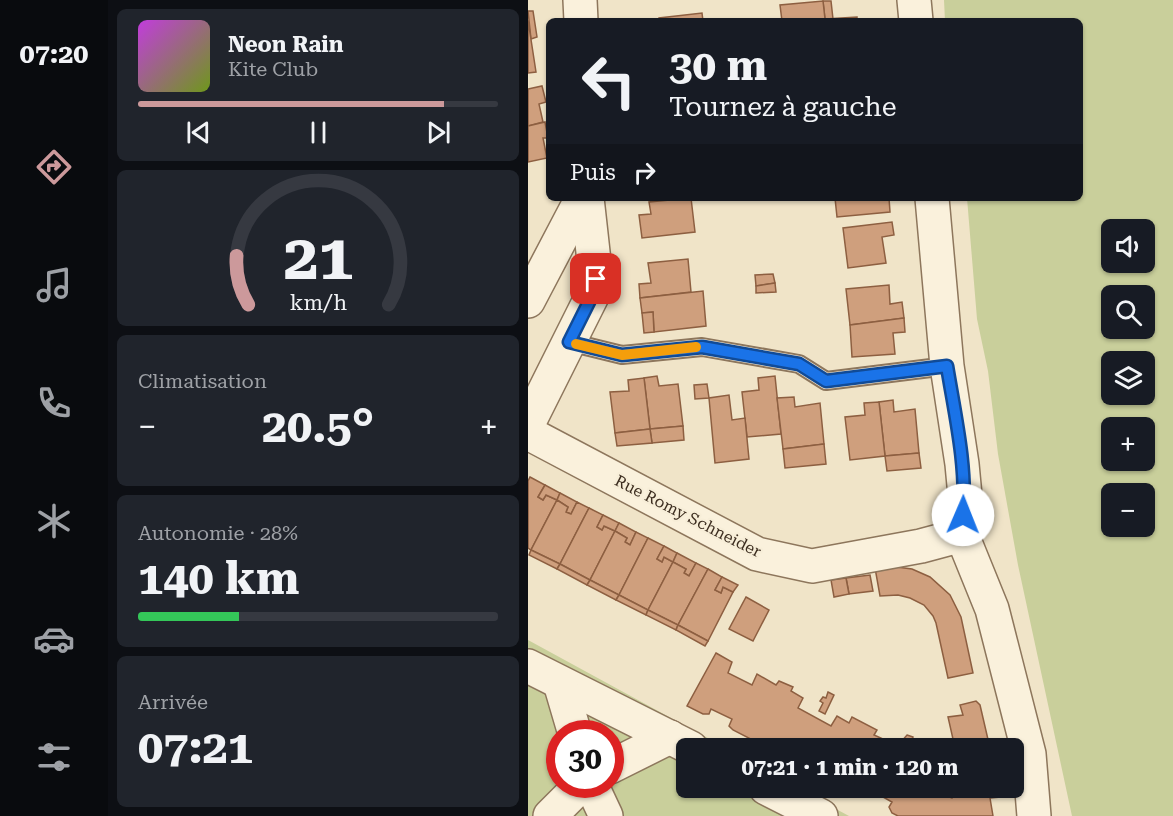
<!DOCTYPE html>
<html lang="fr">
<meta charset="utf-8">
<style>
:root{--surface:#171b24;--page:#20242c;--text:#f1f3f6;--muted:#9ea1a6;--line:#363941;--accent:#cc999b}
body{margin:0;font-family:"Roboto Serif",serif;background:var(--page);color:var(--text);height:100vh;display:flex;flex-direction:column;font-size:22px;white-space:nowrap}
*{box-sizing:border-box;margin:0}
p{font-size:20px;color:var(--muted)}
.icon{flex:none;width:33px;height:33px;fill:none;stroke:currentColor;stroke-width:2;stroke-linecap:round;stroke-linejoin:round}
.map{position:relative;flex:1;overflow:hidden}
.side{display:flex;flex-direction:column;gap:9px;padding:9px;background:#0d0f14;width:420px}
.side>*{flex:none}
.banner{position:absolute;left:18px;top:18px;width:537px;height:183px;border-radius:9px;box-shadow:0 2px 4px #0004;background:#171b24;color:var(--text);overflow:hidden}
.controls{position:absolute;left:573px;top:219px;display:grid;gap:12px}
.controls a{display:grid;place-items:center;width:54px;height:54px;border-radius:9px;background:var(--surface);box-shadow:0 2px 4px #0004;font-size:30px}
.speed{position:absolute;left:18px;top:720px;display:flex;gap:12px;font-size:30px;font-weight:700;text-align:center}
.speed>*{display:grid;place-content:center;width:78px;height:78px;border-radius:50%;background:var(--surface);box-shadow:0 2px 4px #0004;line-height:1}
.speed .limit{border:9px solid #d22;background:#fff;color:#111}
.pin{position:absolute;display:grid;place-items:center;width:51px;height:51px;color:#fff;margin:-26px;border-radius:12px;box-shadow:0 3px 9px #0006}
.me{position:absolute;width:66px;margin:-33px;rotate:1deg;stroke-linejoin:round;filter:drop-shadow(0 0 4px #0008)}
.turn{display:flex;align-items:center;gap:21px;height:126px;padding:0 24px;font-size:27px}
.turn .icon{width:78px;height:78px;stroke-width:2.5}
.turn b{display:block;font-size:42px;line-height:51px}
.then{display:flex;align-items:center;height:57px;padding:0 24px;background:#0003;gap:12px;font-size:22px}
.big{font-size:45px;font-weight:700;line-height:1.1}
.side .tile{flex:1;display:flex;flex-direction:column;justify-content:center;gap:9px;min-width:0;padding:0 21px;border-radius:9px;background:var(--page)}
.side .dial{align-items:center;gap:0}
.dial svg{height:156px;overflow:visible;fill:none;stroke:var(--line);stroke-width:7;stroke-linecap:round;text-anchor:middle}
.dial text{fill:var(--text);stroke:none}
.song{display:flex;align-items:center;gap:18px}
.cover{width:72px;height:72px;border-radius:9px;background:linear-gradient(135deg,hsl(290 70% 55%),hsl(80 70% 35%))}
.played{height:6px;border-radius:3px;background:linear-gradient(90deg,var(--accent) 85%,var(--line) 85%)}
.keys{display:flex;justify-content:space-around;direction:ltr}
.heat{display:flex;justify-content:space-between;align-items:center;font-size:33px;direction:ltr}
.charge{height:9px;border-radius:4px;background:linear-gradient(90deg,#34c759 28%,var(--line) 0)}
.trip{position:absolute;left:148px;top:738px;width:348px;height:60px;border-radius:9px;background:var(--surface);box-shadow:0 2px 4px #0004;font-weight:700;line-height:60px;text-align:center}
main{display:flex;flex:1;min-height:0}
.tab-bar{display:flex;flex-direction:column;width:108px;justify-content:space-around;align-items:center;background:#090b0e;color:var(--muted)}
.tab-bar .icon{width:42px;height:42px}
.tab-bar .on{color:var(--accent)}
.tab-bar b{font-size:27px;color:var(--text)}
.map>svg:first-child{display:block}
.green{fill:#c9cf9b;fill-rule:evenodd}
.building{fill:#cf9f7d;stroke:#8d5f41;stroke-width:1.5}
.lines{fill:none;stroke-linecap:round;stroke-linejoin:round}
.lane-casing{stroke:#8d765c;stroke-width:20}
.street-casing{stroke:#8d765c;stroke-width:36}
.lane{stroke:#faf1dc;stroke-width:16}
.street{stroke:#faf1dc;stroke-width:33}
.route-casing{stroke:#114b97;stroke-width:15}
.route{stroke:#1a73e8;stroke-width:10}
.slow{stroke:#f59e0b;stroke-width:10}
.labels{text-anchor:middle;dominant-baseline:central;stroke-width:4.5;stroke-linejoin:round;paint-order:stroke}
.street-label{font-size:16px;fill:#3d2e20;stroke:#f7eed8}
</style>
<main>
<nav class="tab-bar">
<b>07:20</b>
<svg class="icon on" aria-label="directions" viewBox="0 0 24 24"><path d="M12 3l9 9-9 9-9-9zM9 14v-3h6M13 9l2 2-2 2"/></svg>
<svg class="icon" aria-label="music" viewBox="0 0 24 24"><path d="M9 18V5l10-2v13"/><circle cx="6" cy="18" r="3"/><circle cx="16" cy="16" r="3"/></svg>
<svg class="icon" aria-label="phone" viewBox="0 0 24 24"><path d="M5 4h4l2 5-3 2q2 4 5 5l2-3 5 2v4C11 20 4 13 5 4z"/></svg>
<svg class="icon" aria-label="climate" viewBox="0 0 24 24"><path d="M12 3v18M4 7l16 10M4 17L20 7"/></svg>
<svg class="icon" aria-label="car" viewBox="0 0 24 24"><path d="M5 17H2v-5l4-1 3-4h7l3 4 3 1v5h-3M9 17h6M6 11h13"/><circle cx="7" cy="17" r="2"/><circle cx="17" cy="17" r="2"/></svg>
<svg class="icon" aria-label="filters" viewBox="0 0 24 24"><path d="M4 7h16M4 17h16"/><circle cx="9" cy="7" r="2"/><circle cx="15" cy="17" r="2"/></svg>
</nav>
<section class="side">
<div class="tile">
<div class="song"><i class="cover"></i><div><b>Neon Rain</b><p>Kite Club</p></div></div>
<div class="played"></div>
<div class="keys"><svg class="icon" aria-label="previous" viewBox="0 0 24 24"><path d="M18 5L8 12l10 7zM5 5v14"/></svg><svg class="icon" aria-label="pause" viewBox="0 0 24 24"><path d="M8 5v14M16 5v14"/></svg><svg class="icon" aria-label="next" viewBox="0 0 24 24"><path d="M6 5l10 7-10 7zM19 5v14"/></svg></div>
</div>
<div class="tile dial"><svg viewBox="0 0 100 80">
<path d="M14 69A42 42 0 1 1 86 69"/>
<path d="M14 69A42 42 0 0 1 8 44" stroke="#cc999b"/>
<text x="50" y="56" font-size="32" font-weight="700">21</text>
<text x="50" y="72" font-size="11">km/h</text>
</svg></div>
<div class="tile"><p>Climatisation</p>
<div class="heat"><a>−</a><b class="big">20.5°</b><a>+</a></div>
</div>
<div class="tile"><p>Autonomie · 28%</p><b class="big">140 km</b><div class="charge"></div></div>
<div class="tile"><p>Arrivée</p><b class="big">07:21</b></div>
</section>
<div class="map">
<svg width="645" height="816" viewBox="0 0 645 816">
<rect width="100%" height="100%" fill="#f0e4c8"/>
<g class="green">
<path d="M416 0H645V816H544L490 565 470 454 460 371 449 319 439 198H552V21H417ZM584 230H616V262H584ZM584 296H616V328H584ZM584 362H616V394H584ZM584 428H616V460H584ZM584 494H616V526H584Z"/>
<path d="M0 640 198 748H159V788H269L321 816H0ZM32 734H82V784H32Z"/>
</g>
<g class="building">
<path d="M295 1H303L305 19H297Z"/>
<path d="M295 1 297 19 329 17V21H254L252 5Z"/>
<path d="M0 11H5L9 37 3 39Z"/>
<path d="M174 13 175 21H131V18Z"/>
<path d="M0 20 8 72 0 73Z"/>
<path d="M14 86 18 102 11 104 15 122 0 126V89Z"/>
<path d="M17 122 20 138H15L19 158 0 162V126Z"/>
<path d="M163 198 167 232 114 238 111 215 123 214 121 202Z"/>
<path d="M307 198H361L362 212 309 217Z"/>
<path d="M364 222 366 235 354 237 358 263 320 268 315 228Z"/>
<path d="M160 259 163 292 112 298 111 284 123 283 120 263Z"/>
<path d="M245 274 247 283 228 286 227 275Z"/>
<path d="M247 283 248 292 228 293V286Z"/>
<path d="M361 285 362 304 374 302 376 318 322 325 318 289Z"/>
<path d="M175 291 178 326 126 332 125 312 114 313 112 298Z"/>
<path d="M125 312 126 332 116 333 114 313Z"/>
<path d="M376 318 377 332 365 333 367 354 324 357 322 325Z"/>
<path d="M129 376 131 386 150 384 155 426 122 429 116 378Z"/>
<path d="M247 376 253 434 219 437 214 392 231 390 230 378Z"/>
<path d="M116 378 122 429 87 433 82 392 101 391 100 380Z"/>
<path d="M179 384 181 398 167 399 166 385Z"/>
<path d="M201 395 204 420 217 418 221 459 187 463 181 398Z"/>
<path d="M266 397 267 407 292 403 296 444 255 449 249 398Z"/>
<path d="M365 400 366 412 387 409 391 453 357 456 351 402Z"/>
<path d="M351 402 357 456 322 460 317 417 337 415 336 403Z"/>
<path d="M155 426 156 440 124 443 122 429Z"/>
<path d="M122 429 124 443 89 446 87 433Z"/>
<path d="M296 444 298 464 257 468 255 449Z"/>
<path d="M391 453 393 468 359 471 357 456Z"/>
<path d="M2 477 17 485 10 497 15 500 18 495 29 500 3 550 0 548V481Z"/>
<path d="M17 485 32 493 29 500 18 495 15 500 10 497Z"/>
<path d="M32 493 49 502 43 514 38 512 40 507 29 500Z"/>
<path d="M29 500 40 507 38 512 43 514 49 502 61 508 32 564 3 550Z"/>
<path d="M61 508 75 515 69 527 74 530 76 526 87 531 62 580 32 564Z"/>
<path d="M75 515 91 523 87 531 76 526 74 530 69 527Z"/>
<path d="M91 523 108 532 102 545 97 542 99 538 87 531Z"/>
<path d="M87 531 99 538 97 542 102 545 108 532 120 538 91 595 62 580Z"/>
<path d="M120 538 136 546 129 559 134 562 136 557 145 562 120 610 91 595Z"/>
<path d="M136 546 149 553 145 562 136 557 134 562 129 559Z"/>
<path d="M3 550 32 564 29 569 1 555Z"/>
<path d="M149 553 168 563 161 576 156 573 158 569 145 562Z"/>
<path d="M145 562 158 569 156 573 161 576 168 563 180 569 150 625 120 610Z"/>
<path d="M32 564 62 580 59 585 29 569Z"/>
<path d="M361 566 384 569 402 577 422 595 433 617 445 673 420 678 408 623 405 616 396 605 382 598 370 595 352 596 347 568Z"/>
<path d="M180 569 194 577 187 590 193 593 195 587 205 592 180 641 150 625Z"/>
<path d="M342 575 345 591 321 594 318 578Z"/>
<path d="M194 577 210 585 205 592 195 587 193 593 187 590Z"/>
<path d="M318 578 321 594 306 597 303 580Z"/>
<path d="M62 580 91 595 88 600 59 585Z"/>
<path d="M91 595 120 610 118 615 88 600Z"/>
<path d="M218 597 241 610 225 641 201 629Z"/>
<path d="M120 610 150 625 148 630 118 615Z"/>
<path d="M150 625 180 641 177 646 148 630Z"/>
<path d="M188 653 204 662 200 673 224 685 229 674 248 685 251 681 265 687 263 691 275 698 270 708 303 726 309 716 321 723 324 717 349 730 346 735 357 740 354 748H260L255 746 254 748H240L205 730 201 726 204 719 183 709 181 714H175L159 706Z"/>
<path d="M300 692 306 695 297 714 291 711 295 703 292 701 295 697 298 698Z"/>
<path d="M448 701 452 705 462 748H427L420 717 435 715 432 705Z"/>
<path d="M379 735 385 737 383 746 382 748H376L377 746 372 743Z"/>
<path d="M315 788H409L407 791 424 798 429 788H470L472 797 462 798 465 816H370L364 813 361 807 364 802 341 789 340 794 332 797Z"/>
</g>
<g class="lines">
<g class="lane-casing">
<path id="lane" d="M41 342 94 355 174 347 271 364 298 381 419 366"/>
</g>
<g class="street-casing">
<g id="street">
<path d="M52 0 53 21"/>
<path d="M386 0 388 21"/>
<path d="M404 198 419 366 434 464 437 496 434 535 464 609 501 754 506 816"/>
<path d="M0 301 54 198"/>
<path d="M0 424 64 296 68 279 59 198"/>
<path d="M0 433 229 554 284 566 393 546 434 535"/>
<path d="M0 666 163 748"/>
<path d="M32 683 47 734"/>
<path d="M82 767 142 737"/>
<path d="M63 784 78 816"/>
<path d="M238 788 293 816"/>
<path d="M22 816 54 784"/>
</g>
</g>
<use href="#lane" class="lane"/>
<use href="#street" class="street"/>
</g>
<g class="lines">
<g class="route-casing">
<path id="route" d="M68 279 64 296 41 342 94 355 174 347 271 364 298 381 419 366C427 415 439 466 435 515"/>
</g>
<use href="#route" class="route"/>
<path class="slow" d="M48 344 94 355 168 347"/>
</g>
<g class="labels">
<g class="street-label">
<text transform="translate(160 516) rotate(27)">Rue Romy Schneider</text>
</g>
</g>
</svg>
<div class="controls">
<a><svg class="icon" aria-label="sound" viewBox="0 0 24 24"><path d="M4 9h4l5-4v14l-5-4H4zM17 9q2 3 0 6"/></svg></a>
<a><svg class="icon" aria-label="search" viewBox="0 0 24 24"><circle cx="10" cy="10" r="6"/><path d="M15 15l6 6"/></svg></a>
<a><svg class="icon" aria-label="layers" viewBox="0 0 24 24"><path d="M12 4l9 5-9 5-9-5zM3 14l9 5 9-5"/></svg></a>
<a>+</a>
<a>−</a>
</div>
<div class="speed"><div class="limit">30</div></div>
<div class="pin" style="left:68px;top:279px;background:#d93025"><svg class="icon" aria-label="arrive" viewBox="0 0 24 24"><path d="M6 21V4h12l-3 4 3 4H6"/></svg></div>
<svg class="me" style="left:435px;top:515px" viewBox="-20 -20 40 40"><circle r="19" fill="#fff"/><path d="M0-13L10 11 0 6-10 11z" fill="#1a73e8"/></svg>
<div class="trip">07:21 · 1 min · 120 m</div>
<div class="banner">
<div class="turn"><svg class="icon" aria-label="left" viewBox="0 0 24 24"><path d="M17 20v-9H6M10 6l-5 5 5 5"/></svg><div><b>30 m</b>Tournez à gauche</div></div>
<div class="then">Puis<svg class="icon" aria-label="right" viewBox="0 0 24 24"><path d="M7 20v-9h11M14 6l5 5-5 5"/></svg></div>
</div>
</div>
</main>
